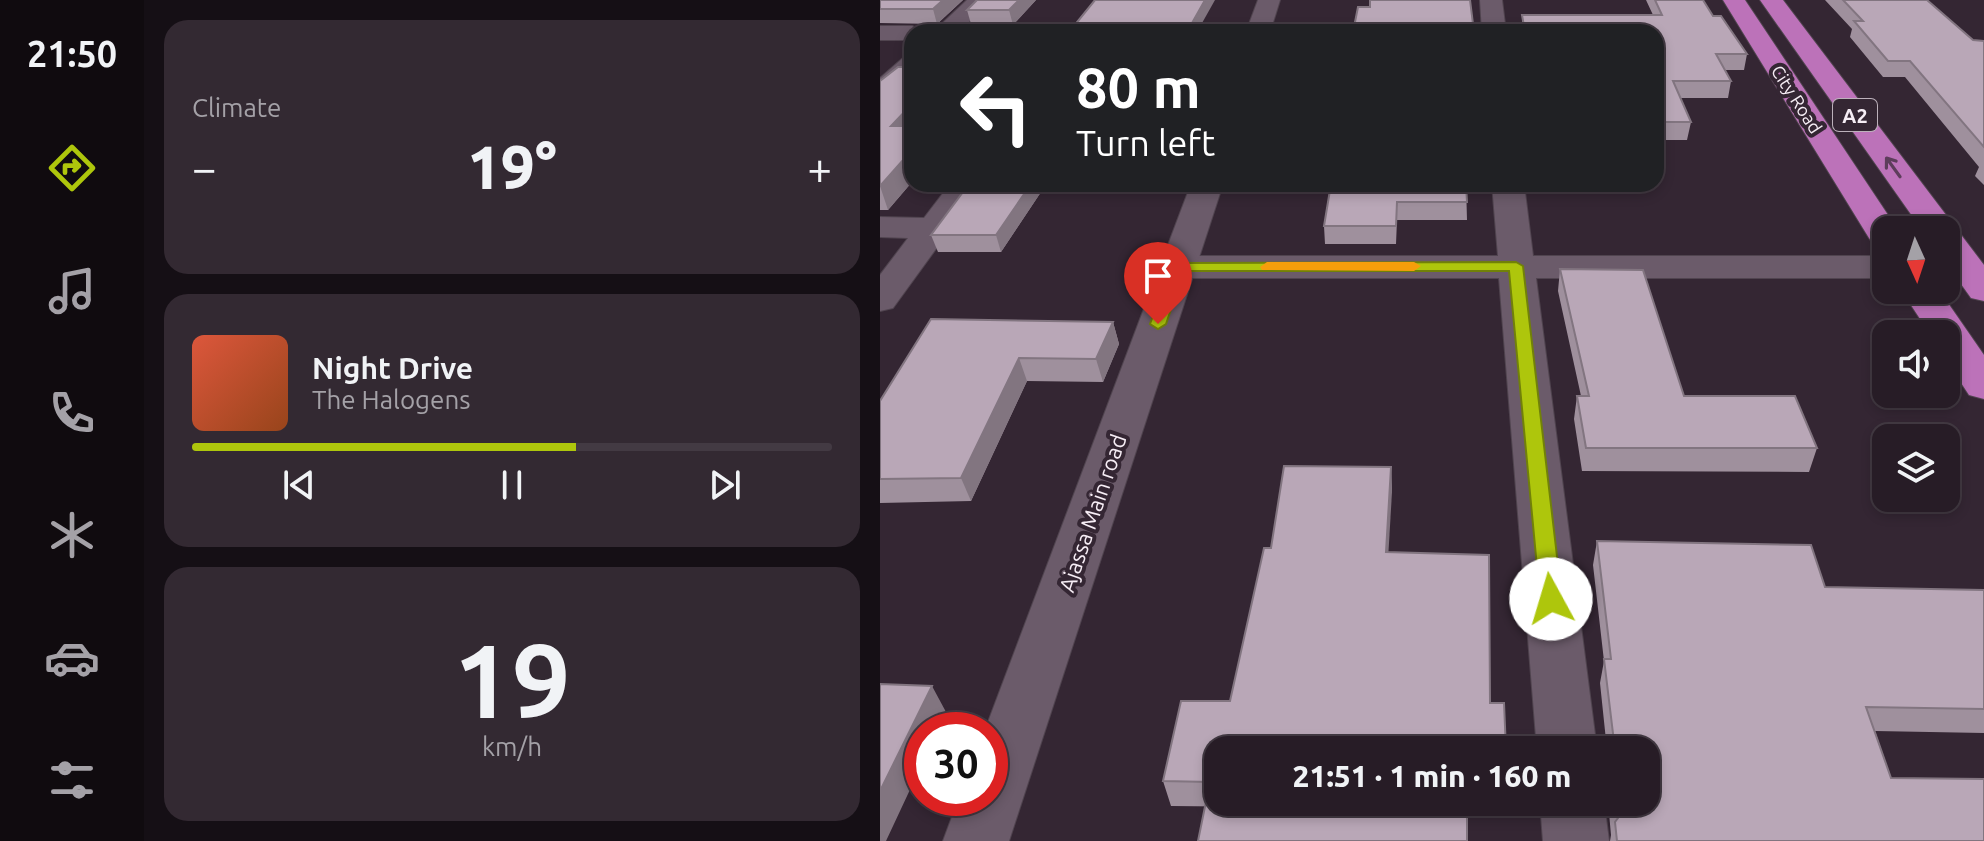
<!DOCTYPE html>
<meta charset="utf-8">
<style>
:root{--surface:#271c26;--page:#332932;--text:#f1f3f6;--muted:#a4a1a7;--line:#433a43;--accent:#aec60c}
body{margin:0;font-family:Ubuntu,sans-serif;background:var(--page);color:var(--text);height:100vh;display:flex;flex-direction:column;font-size:30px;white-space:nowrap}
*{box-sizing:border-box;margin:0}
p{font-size:26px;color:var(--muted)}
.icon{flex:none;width:44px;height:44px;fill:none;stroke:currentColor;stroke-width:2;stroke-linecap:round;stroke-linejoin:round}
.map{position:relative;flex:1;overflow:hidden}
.panel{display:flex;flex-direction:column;gap:20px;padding:20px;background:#150f15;width:736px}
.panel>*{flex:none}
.top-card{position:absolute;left:24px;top:24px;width:760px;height:168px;border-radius:24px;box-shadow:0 4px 12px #0003,0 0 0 2px var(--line);background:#202124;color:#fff;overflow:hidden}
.needle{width:52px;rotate:177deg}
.fabs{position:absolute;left:992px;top:216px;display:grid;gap:16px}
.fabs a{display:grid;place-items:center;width:88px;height:88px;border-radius:16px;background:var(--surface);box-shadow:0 4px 12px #0003,0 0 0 2px var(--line);font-size:40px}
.speed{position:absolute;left:24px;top:712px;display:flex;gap:16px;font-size:40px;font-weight:700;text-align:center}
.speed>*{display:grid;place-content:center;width:104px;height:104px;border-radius:50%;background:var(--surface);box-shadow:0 4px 12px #0003,0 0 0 2px var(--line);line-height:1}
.speed .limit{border:12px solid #d22;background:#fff;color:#111}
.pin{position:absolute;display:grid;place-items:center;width:68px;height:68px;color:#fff;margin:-82px -34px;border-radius:50% 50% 50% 0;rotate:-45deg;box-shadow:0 0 8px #0007}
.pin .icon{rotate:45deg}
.me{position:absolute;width:88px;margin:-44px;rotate:354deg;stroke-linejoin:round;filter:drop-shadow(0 0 6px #0008)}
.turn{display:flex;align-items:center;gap:28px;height:168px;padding:0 40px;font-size:36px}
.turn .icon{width:104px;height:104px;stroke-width:2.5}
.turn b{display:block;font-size:56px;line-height:68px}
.big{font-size:60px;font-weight:800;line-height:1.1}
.panel .card{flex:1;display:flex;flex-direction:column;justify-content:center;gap:12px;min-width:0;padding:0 28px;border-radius:24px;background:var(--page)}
.panel .dial{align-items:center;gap:0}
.dial b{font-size:104px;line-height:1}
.song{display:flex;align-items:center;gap:24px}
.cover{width:96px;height:96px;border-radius:12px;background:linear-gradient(135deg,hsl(10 70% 55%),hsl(20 70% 35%))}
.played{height:8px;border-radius:4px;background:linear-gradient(90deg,var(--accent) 60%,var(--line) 60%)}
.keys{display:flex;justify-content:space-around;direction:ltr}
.heat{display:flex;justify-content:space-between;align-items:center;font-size:44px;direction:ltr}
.trip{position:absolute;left:324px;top:736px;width:456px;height:80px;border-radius:24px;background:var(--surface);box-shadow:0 4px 12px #0003,0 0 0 2px var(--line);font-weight:800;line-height:80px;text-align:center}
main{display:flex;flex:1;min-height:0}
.tab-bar{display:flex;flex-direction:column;width:144px;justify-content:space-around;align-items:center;background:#100b0f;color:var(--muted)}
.tab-bar .icon{width:56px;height:56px}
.tab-bar .active{color:var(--accent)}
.tab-bar b{font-size:36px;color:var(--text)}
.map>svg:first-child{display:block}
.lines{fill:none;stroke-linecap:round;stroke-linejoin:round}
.minor-casing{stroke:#50444f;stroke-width:2}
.tertiary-casing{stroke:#50444f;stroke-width:2}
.trunk-casing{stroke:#50444f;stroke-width:2}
.minor{fill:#6b5b6a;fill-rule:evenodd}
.tertiary{fill:#6b5b6a;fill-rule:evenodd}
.trunk{fill:#bc72b9;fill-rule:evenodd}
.wall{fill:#9f909d}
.shaded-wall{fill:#827580}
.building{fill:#b9a7b7;stroke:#827580;stroke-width:2}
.oneway{stroke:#5d3d5b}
.route{fill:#aec60c;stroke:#718108;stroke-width:2}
.slow{fill:#f59e0b}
.labels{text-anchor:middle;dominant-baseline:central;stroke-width:8;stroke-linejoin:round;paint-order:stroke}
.far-street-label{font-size:18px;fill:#f6edf5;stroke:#342633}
.shield{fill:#342633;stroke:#bcb1bb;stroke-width:2}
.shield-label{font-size:20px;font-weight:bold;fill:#f6edf5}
.street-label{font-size:22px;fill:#f6edf5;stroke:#342633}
</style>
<main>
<nav class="tab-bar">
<b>21:50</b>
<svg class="icon active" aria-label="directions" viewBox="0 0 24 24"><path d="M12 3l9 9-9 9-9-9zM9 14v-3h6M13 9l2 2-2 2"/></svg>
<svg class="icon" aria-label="music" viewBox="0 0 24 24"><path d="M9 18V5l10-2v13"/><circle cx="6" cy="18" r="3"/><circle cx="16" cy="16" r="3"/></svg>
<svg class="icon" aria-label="phone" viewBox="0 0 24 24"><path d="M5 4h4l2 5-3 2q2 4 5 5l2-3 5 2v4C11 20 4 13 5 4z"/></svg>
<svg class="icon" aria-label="climate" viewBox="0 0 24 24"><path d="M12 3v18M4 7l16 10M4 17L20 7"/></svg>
<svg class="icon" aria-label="car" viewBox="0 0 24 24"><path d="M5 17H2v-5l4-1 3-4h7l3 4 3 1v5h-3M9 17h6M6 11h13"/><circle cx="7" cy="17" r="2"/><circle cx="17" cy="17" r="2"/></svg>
<svg class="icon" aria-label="filters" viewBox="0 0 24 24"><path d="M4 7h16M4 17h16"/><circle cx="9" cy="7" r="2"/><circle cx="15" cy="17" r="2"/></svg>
</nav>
<section class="panel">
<div class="card"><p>Climate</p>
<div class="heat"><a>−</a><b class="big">19°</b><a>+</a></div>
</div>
<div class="card">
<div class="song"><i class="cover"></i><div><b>Night Drive</b><p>The Halogens</p></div></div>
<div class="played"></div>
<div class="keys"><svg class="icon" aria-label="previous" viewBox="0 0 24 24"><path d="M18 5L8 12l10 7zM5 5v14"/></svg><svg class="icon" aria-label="pause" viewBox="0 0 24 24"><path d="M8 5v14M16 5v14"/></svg><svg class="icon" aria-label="next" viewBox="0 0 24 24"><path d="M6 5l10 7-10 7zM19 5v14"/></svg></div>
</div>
<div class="card dial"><b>19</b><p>km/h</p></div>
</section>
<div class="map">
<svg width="1104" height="841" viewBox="0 0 1104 841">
<rect width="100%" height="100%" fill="#342633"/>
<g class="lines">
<g class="minor-casing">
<g id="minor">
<path d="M87 0H111L79 32H53Z"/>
<path d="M600 0H622L626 32H602Z"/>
<path d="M0 26H32L43 32H32V40H0Z"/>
<path d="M32 55V77L10 99 0 101V78L23 58Z"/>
<path d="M70 184H103L13 308 0 311V275L28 238 0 237V217L44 218Z"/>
<path d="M612 184H644L653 256H1006V278H656L717 750H657L619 278H298L285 275 280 267 285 259 298 256H618Z"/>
<path d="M660 802H724L729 841H663Z"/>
</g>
</g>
<g class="tertiary-casing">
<g id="tertiary">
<path d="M378 0H400L390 32H366Z"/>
<path d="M311 184H343L129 841H63L79 798H110V730H105Z"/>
</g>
</g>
<g class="trunk-casing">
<g id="trunk">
<path d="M843 0H865L1018 230H1006V248L994 245 989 238Z"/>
<path d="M880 0H903L1104 265V301L1091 298 1066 263V230H1042Z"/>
<path d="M1021 290H1059L1104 355V399L1089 395 1066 360V334H1050Z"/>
</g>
</g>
<use href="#minor" class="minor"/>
<use href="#tertiary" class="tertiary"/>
<use href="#trunk" class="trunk"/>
</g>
<g class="wall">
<path d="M0 0H83L57 24 0 23Z"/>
<path d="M97 0H156L133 25 91 24 87 10Z"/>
<path d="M766 0H823L833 16 867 54 864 70H845L851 81 848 98H800L811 122 807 140H776V32H642V15H773Z"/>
<path d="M945 0H1047L1093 40 1104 41V185L1095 176 1099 167 1025 77H1003L970 37 972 29Z"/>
<path d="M32 67V182L8 210H0V81Z"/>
<path d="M89 184H164L165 186 121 252H58L51 235Z"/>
<path d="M448 184H586L587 220H517L516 244H445L444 226 449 194Z"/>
<path d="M680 269 804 396 937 448 929 472 702 471 694 419 697 396H701L678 291Z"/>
<path d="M233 322 239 344 223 382 147 381 91 501 0 503V401Z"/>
<path d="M511 467 512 492 338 802H626L625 809 291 806 283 781 350 701 391 548Z"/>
<path d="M717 541 945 587 1104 590V733L995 731 1011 778 1104 841H730L731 835 728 802H766V750H727L720 683 724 661 713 565Z"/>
</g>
<g class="shaded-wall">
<path d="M63 0H83L57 24 53 9Z"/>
<path d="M139 0H156L133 25 129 10Z"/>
<path d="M325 0H335L317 32H307Z"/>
<path d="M32 104V134L11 126Z"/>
<path d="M32 150V182L8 210 0 186Z"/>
<path d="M151 184H164L165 186 121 252 116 235Z"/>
<path d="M233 322 239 344 223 382 216 359Z"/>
<path d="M139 358 147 381 91 501 81 478Z"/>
<path d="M511 467 512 492 507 577 506 552Z"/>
<path d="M52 686 66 712 58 730H42V764L6 841H0V791Z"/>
</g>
<g class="building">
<path d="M0 0H63L53 9H0Z"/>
<path d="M97 0H139L129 10H87Z"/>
<path d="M215 0H325L307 32H189Z"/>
<path d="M490 0H590L594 32H473L478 7H490Z"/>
<path d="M775 0H823L833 16H841L867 54H836L851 81H793L811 122H776V32H645L642 15H782Z"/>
<path d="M963 0H1047L1093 40 1104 41V147L1030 61H1008L974 21H983Z"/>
<path d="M18 67H32V104L11 126H32V150L0 186V81Z"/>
<path d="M89 184H151L116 235H51Z"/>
<path d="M451 184H586L587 202H517L516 226H444Z"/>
<path d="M680 269 763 270 804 396H915L937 448H706L697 396H709Z"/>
<path d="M51 319 233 322 216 359 139 358 81 478 0 479V401Z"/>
<path d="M404 466 511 467 506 552 609 555 610 703H624L626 750H338V802H587V841H318L330 782 283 781 301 701H350L384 548H391Z"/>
<path d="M717 541 931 545 945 587 1104 590V709L986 707 1011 778 1104 779V841H737L735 822 738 818 735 802H766V750H735L724 659H731Z"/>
<path d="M0 684 52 686 0 791Z"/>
</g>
<defs><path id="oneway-shaft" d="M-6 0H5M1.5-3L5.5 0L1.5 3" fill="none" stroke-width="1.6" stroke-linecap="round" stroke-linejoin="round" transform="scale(2)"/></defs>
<use class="oneway" href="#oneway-shaft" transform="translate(1013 167) rotate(-126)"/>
<path class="route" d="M636 262 643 266 682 599 679 605 671 607 663 605 660 599 629 271H304L286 324 278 329 270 324 291 267 298 263Z"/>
<path class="slow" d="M387 262H534L541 266 534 271 382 270 380 267Z"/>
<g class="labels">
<g class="far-street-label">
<text transform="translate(917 99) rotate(57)">City Road</text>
</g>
<rect class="shield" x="953" y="99" width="44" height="32" rx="6"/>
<g class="shield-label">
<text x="975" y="115">A2</text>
</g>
<g class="street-label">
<text transform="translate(212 513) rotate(-71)">Ajassa Main road</text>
</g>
</g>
</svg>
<div class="fabs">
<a><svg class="needle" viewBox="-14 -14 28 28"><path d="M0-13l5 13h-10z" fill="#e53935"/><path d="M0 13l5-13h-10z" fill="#a4a1a7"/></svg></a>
<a><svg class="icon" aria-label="sound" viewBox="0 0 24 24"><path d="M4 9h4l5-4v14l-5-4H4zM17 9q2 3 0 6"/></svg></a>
<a><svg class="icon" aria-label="layers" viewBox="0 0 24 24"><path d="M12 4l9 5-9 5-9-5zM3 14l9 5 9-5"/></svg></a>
</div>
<div class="speed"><div class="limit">30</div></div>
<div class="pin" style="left:278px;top:324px;background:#d93025"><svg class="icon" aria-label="arrive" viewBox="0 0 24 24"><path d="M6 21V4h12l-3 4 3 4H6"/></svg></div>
<svg class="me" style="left:671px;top:599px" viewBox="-20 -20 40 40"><circle r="19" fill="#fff"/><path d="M0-13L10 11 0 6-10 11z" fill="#aec60c"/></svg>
<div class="trip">21:51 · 1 min · 160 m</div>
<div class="top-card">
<div class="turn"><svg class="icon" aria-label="left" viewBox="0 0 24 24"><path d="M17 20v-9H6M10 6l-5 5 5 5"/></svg><div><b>80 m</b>Turn left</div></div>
</div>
</div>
</main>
